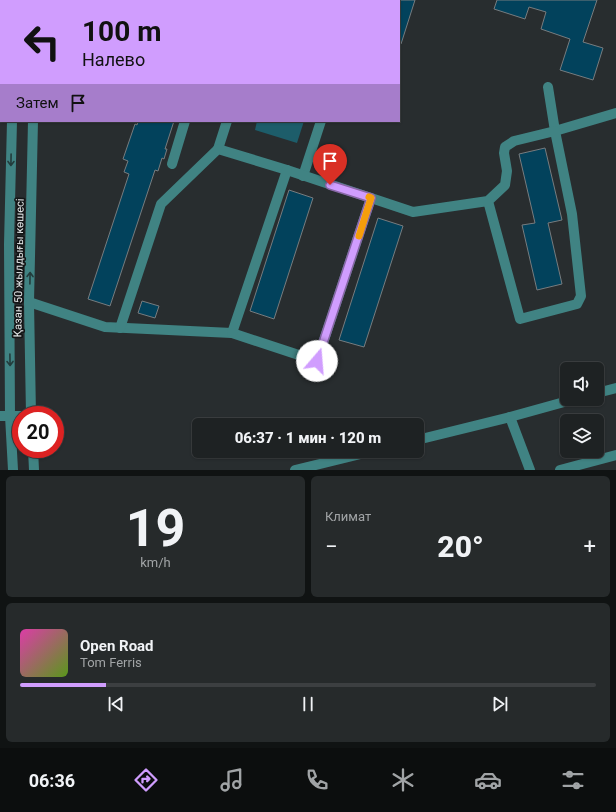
<!DOCTYPE html>
<html lang="ru">
<meta charset="utf-8">
<style>
:root{--surface:#1e2223;--page:#262a2b;--text:#f1f3f6;--muted:#a1a4a6;--line:#3c3f41;--accent:#d09dfe}
body{margin:0;font-family:Roboto,sans-serif;background:var(--page);color:var(--text);height:100vh;display:flex;flex-direction:column;font-size:15px;white-space:nowrap}
*{box-sizing:border-box;margin:0}
p{font-size:13px;color:var(--muted)}
.icon{flex:none;width:22px;height:22px;fill:none;stroke:currentColor;stroke-width:2;stroke-linecap:round;stroke-linejoin:round}
.map{position:relative;height:470px;overflow:hidden}
.drawer{display:flex;flex-direction:column;gap:6px;padding:6px;background:#101313;flex:1}
.drawer>*{flex:none}
.banner{position:absolute;left:0px;top:0px;width:400px;height:122px;box-shadow:0 1px 3px #0004,0 0 0 1px var(--line);background:#d09dfe;color:#111;overflow:hidden}
.buttons{position:absolute;left:560px;top:362px;display:grid;gap:8px}
.buttons a{display:grid;place-items:center;width:44px;height:44px;border-radius:6px;background:var(--surface);box-shadow:0 1px 3px #0004,0 0 0 1px var(--line);font-size:20px}
.speed{position:absolute;left:12px;top:406px;display:flex;gap:8px;font-size:20px;font-weight:700;text-align:center}
.speed>*{display:grid;place-content:center;width:52px;height:52px;border-radius:50%;background:var(--surface);box-shadow:0 1px 3px #0004,0 0 0 1px var(--line);line-height:1}
.speed .limit{border:6px solid #d22;background:#fff;color:#111}
.pin{position:absolute;display:grid;place-items:center;width:34px;height:34px;color:#fff;margin:-41px -17px;border-radius:50% 50% 50% 0;rotate:-45deg;box-shadow:0 0 4px #0007}
.pin .icon{rotate:45deg}
.me{position:absolute;width:44px;margin:-22px;rotate:18deg;stroke-linejoin:round;filter:drop-shadow(0 0 3px #0008)}
.turn{display:flex;align-items:center;gap:14px;height:84px;padding:0 16px;font-size:18px}
.turn .icon{width:52px;height:52px;stroke-width:2.5}
.turn b{display:block;font-size:28px;line-height:34px}
.then{display:flex;align-items:center;height:38px;padding:0 16px;background:#0003;gap:8px;font-size:15px}
.big{font-size:30px;font-weight:800;line-height:1.1}
.drawer .tile{flex:1;display:flex;flex-direction:column;justify-content:center;gap:6px;min-width:0;padding:0 14px;border-radius:6px;background:var(--page)}
.drawer .dial{align-items:center;gap:0}
.dial b{font-size:52px;line-height:1}
.song{display:flex;align-items:center;gap:12px}
.cover{width:48px;height:48px;border-radius:6px;background:linear-gradient(135deg,hsl(320 70% 55%),hsl(90 70% 35%))}
.played{height:4px;border-radius:2px;background:linear-gradient(90deg,var(--accent) 15%,var(--line) 15%)}
.keys{display:flex;justify-content:space-around;direction:ltr}
.heat{display:flex;justify-content:space-between;align-items:center;font-size:22px;direction:ltr}
.drawer .tiles{flex:1;display:grid;gap:6px;grid-template-columns:1fr 1fr}
.tile:last-child{grid-column:span 2}
.trip{position:absolute;left:192px;top:418px;width:232px;height:40px;border-radius:6px;background:var(--surface);box-shadow:0 1px 3px #0004,0 0 0 1px var(--line);font-weight:800;line-height:40px;text-align:center}
.dock{display:flex;height:64px;justify-content:space-around;align-items:center;background:#0c0e0e;color:var(--muted)}
.dock .icon{width:28px;height:28px}
.dock .on{color:var(--accent)}
.dock b{font-size:18px;color:var(--text)}
.map>svg:first-child{display:block}
.green{fill:#1d5d6a}
.building{fill:#02425c;stroke:#777c7f}
.lines{fill:none;stroke-linecap:round;stroke-linejoin:round}
.minor{stroke:#408383;stroke-width:10}
.oneway{stroke:#233c3c}
.route-casing{stroke:#8766a5;stroke-width:10}
.route{stroke:#d09dfe;stroke-width:7}
.slow{stroke:#f59e0b;stroke-width:7}
.labels{text-anchor:middle;dominant-baseline:central;stroke-width:3.5;stroke-linejoin:round;paint-order:stroke}
.street-label{font-size:11px;fill:#e3e6e7;stroke:#131516}
</style>
<div class="map">
<svg width="616" height="470" viewBox="0 0 616 470">
<rect width="100%" height="100%" fill="#282d2f"/>
<path class="green" d="M257 121H304L297 143 255 130Z"/>
<g class="building">
<path d="M399 0H415L401 44H399Z"/>
<path d="M497 0H597L583 42 603 48 593 80 560 70 570 39 541 29 546 12 529 7 525 19 494 9Z"/>
<path d="M138 121H174L165 149H167L164 159 162 158 158 171 155 170 110 306 88 299 129 174 124 172 128 161 123 159 135 124 137 125Z"/>
<path d="M545 148 562 220 548 223 562 284 537 290 522 225 535 223 519 154Z"/>
<path d="M289 190 313 198 274 319 250 311Z"/>
<path d="M378 218 403 226 364 347 339 340Z"/>
<path d="M142 301 159 306 155 318 138 313Z"/>
</g>
<g class="lines">
<g class="minor">
<path d="M15 1V0"/>
<path d="M36 1V0"/>
<path d="M264 1V0"/>
<path d="M371 1 372 0"/>
<path d="M0 27H1"/>
<path d="M548 87 555 131 616 113"/>
<path d="M12 121 9 244 10 416 13 470"/>
<path d="M218 149 227 121"/>
<path d="M172 164 185 121"/>
<path d="M303 176 321 121"/>
<path d="M29 302 105 327 232 333 317 361 371 198"/>
<path d="M120 328 161 204 218 149 287 170 413 212 488 201 505 185 507 171 504 153 505 147 514 141 555 131 572 214 581 296 577 304 520 319 488 201"/>
<path d="M232 333 287 170"/>
<path d="M597 393 616 388"/>
<path d="M31 415 29 302 33 121"/>
<path d="M0 416H21"/>
<path d="M510 417 530 470"/>
<path d="M417 440 510 417 575 399"/>
<path d="M33 449 34 470"/>
<path d="M295 470 373 451"/>
<path d="M560 470 616 455"/>
</g>
</g>
<defs><path id="oneway-shaft" d="M-6 0H5M1.5-3L5.5 0L1.5 3" fill="none" stroke-width="1.6" stroke-linecap="round" stroke-linejoin="round"/></defs>
<g class="oneway">
<use href="#oneway-shaft" transform="translate(11 160) rotate(91)"/>
<use href="#oneway-shaft" transform="translate(30 278) rotate(-89)"/>
<use href="#oneway-shaft" transform="translate(10 360) rotate(89)"/>
</g>
<g class="lines">
<g class="route-casing">
<path id="route" d="M317 361 371 198 330 185"/>
</g>
<use href="#route" class="route"/>
<path class="slow" d="M359 236 371 198 369 197"/>
</g>
<g class="labels">
<g class="street-label">
<text transform="translate(19 268) rotate(-89)">Қазан 50 жылдығы көшесі</text>
</g>
</g>
</svg>
<div class="buttons">
<a><svg class="icon" aria-label="sound" viewBox="0 0 24 24"><path d="M4 9h4l5-4v14l-5-4H4zM17 9q2 3 0 6"/></svg></a>
<a><svg class="icon" aria-label="layers" viewBox="0 0 24 24"><path d="M12 4l9 5-9 5-9-5zM3 14l9 5 9-5"/></svg></a>
</div>
<div class="speed"><div class="limit">20</div></div>
<div class="pin" style="left:330px;top:185px;background:#d93025"><svg class="icon" aria-label="arrive" viewBox="0 0 24 24"><path d="M6 21V4h12l-3 4 3 4H6"/></svg></div>
<svg class="me" style="left:317px;top:361px" viewBox="-20 -20 40 40"><circle r="19" fill="#fff"/><path d="M0-13L10 11 0 6-10 11z" fill="#d09dfe"/></svg>
<div class="trip">06:37 · 1 мин · 120 m</div>
<div class="banner">
<div class="turn"><svg class="icon" aria-label="left" viewBox="0 0 24 24"><path d="M17 20v-9H6M10 6l-5 5 5 5"/></svg><div><b>100 m</b>Налево</div></div>
<div class="then">Затем<svg class="icon" aria-label="arrive" viewBox="0 0 24 24"><path d="M6 21V4h12l-3 4 3 4H6"/></svg></div>
</div>
</div>
<section class="drawer">
<div class="tiles">
<div class="tile dial"><b>19</b><p>km/h</p></div>
<div class="tile"><p>Климат</p>
<div class="heat"><a>−</a><b class="big">20°</b><a>+</a></div>
</div>
<div class="tile">
<div class="song"><i class="cover"></i><div><b>Open Road</b><p>Tom Ferris</p></div></div>
<div class="played"></div>
<div class="keys"><svg class="icon" aria-label="previous" viewBox="0 0 24 24"><path d="M18 5L8 12l10 7zM5 5v14"/></svg><svg class="icon" aria-label="pause" viewBox="0 0 24 24"><path d="M8 5v14M16 5v14"/></svg><svg class="icon" aria-label="next" viewBox="0 0 24 24"><path d="M6 5l10 7-10 7zM19 5v14"/></svg></div>
</div>
</div>
</section>
<nav class="dock">
<b>06:36</b>
<svg class="icon on" aria-label="directions" viewBox="0 0 24 24"><path d="M12 3l9 9-9 9-9-9zM9 14v-3h6M13 9l2 2-2 2"/></svg>
<svg class="icon" aria-label="music" viewBox="0 0 24 24"><path d="M9 18V5l10-2v13"/><circle cx="6" cy="18" r="3"/><circle cx="16" cy="16" r="3"/></svg>
<svg class="icon" aria-label="phone" viewBox="0 0 24 24"><path d="M5 4h4l2 5-3 2q2 4 5 5l2-3 5 2v4C11 20 4 13 5 4z"/></svg>
<svg class="icon" aria-label="climate" viewBox="0 0 24 24"><path d="M12 3v18M4 7l16 10M4 17L20 7"/></svg>
<svg class="icon" aria-label="car" viewBox="0 0 24 24"><path d="M5 17H2v-5l4-1 3-4h7l3 4 3 1v5h-3M9 17h6M6 11h13"/><circle cx="7" cy="17" r="2"/><circle cx="17" cy="17" r="2"/></svg>
<svg class="icon" aria-label="filters" viewBox="0 0 24 24"><path d="M4 7h16M4 17h16"/><circle cx="9" cy="7" r="2"/><circle cx="15" cy="17" r="2"/></svg>
</nav>
